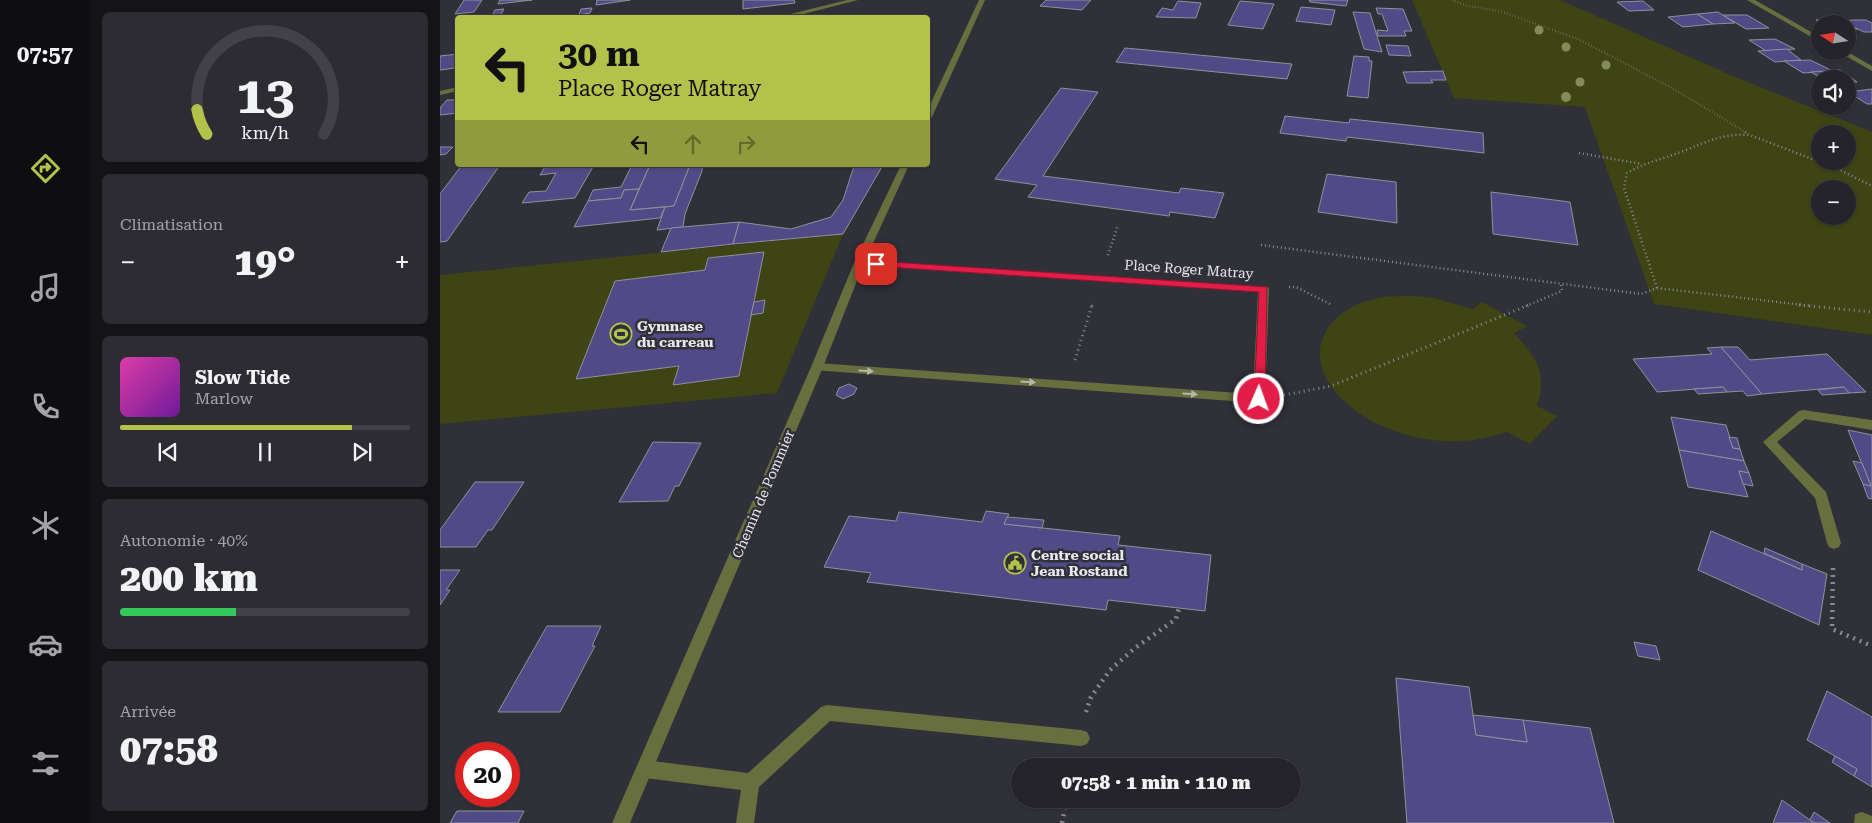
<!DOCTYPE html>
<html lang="fr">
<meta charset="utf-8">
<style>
:root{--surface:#24242a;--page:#2c2c32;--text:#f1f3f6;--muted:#a3a4a8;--line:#414147;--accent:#b3c24b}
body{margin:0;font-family:"Roboto Serif",serif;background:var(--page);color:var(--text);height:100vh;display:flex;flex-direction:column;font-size:19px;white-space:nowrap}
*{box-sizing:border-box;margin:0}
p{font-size:16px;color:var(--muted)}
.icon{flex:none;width:28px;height:28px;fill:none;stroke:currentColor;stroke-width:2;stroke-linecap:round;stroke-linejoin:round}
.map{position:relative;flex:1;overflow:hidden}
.panel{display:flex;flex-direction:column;gap:12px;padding:12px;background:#141417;width:350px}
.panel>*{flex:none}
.hud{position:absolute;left:15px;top:15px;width:475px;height:152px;border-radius:5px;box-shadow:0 1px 4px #0004,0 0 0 1px var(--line);background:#b3c24b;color:#111;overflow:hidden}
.needle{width:32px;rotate:282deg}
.buttons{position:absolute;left:1371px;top:15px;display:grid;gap:10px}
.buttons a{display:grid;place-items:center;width:45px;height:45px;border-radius:50%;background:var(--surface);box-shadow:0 1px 4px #0004,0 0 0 1px var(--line);font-size:25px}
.speed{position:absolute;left:15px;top:742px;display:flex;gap:10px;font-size:25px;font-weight:700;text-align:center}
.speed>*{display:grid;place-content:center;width:65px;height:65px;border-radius:50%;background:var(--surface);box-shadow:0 1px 4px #0004,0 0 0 1px var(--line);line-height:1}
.speed .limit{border:8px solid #d22;background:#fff;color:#111}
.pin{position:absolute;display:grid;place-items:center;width:42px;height:42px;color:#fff;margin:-21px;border-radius:10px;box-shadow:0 2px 8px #0006}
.me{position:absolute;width:55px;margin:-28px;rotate:2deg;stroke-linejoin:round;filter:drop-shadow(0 0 4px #0008)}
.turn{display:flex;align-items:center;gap:18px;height:105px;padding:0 20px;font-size:22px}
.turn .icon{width:65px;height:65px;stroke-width:2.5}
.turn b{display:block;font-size:35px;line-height:42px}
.lanes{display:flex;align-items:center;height:48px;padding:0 20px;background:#0003;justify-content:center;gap:25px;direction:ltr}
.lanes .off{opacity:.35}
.big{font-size:38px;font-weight:800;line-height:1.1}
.panel .card{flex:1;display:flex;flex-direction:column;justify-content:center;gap:8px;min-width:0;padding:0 18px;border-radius:8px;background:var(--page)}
.panel .dial{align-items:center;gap:0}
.dial svg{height:130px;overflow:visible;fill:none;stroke:var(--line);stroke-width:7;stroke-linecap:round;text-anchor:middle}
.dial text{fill:var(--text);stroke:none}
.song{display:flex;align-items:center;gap:15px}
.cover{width:60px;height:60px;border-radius:8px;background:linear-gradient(135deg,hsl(320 70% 55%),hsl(280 70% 35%))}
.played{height:5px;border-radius:2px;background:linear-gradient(90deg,var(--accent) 80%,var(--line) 80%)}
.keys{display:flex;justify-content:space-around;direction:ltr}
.heat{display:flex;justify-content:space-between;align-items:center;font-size:28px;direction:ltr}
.charge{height:8px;border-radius:4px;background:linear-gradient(90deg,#34c759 40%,var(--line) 0)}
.trip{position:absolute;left:571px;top:758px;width:290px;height:50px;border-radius:25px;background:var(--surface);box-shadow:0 1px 4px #0004,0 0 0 1px var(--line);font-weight:800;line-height:50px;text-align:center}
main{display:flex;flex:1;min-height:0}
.dock{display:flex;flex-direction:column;width:90px;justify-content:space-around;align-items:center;background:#0e0e11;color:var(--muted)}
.dock .icon{width:35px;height:35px}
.dock .selected{color:var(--accent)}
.dock b{font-size:22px;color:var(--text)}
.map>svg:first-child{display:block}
.green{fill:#3e4414;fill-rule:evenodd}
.building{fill:#524a87;stroke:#90909a}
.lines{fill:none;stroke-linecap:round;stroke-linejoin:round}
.path-far3{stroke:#8a8a90;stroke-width:2;stroke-dasharray:0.5 2.5;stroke-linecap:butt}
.path-far2{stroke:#8a8a90;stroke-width:2.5;stroke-dasharray:1 3;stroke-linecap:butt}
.path-far1{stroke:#8a8a90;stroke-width:3;stroke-dasharray:1 4;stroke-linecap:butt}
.path{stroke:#8a8a90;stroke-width:4.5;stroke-dasharray:2 5;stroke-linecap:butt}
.service{fill:#676f3e;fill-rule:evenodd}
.minor{fill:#676f3e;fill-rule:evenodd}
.tertiary{fill:#676f3e;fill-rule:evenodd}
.tree{fill:#848c57}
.oneway{fill:#b4b8a7}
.route{fill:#e11d48;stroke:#92132f}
.labels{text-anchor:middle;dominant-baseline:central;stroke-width:5;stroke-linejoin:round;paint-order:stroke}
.street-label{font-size:14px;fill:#e8e8ed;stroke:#303038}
.poi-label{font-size:14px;font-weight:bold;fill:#e8e8ed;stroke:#303038;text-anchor:start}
</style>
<main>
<nav class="dock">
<b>07:57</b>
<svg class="icon selected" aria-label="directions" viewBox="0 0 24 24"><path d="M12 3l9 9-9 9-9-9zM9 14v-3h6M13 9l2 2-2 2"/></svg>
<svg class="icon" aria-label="music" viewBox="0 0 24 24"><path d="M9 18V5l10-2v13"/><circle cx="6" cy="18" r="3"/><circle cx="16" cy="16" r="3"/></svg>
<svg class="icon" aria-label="phone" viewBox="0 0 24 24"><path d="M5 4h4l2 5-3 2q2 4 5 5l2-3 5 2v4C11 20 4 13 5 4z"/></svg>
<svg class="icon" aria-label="climate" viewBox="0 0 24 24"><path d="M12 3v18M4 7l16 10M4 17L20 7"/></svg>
<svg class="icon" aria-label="car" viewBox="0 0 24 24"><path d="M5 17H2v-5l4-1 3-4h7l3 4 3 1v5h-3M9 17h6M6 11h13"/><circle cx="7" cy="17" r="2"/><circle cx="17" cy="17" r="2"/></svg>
<svg class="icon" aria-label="filters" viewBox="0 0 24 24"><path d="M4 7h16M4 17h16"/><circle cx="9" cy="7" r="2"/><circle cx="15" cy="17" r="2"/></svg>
</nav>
<section class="panel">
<div class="card dial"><svg viewBox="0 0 100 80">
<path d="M14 69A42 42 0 1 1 86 69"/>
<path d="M14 69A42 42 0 0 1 8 54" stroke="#b3c24b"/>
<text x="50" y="56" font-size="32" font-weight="700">13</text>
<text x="50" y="72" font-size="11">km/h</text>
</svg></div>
<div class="card"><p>Climatisation</p>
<div class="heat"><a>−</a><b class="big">19°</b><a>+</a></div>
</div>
<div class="card">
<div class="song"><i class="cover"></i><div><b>Slow Tide</b><p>Marlow</p></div></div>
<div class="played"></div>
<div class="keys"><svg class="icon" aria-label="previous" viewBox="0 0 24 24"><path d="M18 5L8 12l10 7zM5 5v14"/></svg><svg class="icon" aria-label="pause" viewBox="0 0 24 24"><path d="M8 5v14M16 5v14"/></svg><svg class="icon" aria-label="next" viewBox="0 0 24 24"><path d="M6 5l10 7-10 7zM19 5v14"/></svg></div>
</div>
<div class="card"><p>Autonomie · 40%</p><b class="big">200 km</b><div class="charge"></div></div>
<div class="card"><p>Arrivée</p><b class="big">07:58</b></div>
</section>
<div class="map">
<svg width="1432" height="823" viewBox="0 0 1432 823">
<rect width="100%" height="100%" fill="#303038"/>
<g class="green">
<path d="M972 0H1120L1293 76 1432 132V335L1214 304 1145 107 1014 98ZM1380 134H1408V161H1380ZM1380 189H1408V216H1380Z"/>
<path d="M403 234 337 393 0 424V275Z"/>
<path d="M972 296 994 298 1033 309 1042 302 1087 326 1074 333C1096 357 1108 373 1097 406L1117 416 1090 444 1067 432C1053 436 1039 440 1023 441 977 444 918 425 891 386 864 347 890 311 930 300 944 296 958 296 972 296Z"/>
</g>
<g class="building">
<path d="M24 0H42L34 12 15 14Z"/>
<path d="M60 0H92L58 4Z"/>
<path d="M157 0H190L156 5Z"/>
<path d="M303 0H354L355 3 303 9Z"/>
<path d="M606 0H651L642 10 600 6Z"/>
<path d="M869 0H908L906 6 870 2Z"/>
<path d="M738 1 761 3 756 18 716 17 722 8 733 10Z"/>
<path d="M800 1 834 4 823 29 788 25Z"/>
<path d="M1203 1 1214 10 1189 11 1177 2Z"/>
<path d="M861 7 895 10 891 25 856 21Z"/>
<path d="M152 8 150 13 139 15 141 9Z"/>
<path d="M936 8 963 9 972 31H964L966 36H938L937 30 948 31 942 14H938Z"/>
<path d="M64 9 59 18H51L55 10Z"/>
<path d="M913 12 930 13 942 52 924 49Z"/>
<path d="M1278 12 1295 23 1273 24 1257 14Z"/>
<path d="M1257 14 1273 24 1243 27 1228 17Z"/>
<path d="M1283 15H1307L1329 28 1306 29Z"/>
<path d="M1396 18 1418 29 1408 30V24H1383L1376 20Z"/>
<path d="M1413 20H1426L1432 23V32H1424L1402 21Z"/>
<path d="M1335 39 1355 49 1326 51 1309 40Z"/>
<path d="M946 45 968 46 971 56 949 55Z"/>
<path d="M685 48 707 50 852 64 847 79 676 62Z"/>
<path d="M1347 49 1361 60 1335 62 1318 51Z"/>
<path d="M18 54 15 68 0 70V56Z"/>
<path d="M914 56 929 57V61H932L928 98 907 96Z"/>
<path d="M1370 60 1393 71 1363 73 1344 61Z"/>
<path d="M1400 70 1417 82H1408V79H1382L1371 72Z"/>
<path d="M1003 71 1006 80H991L993 83H967L963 72Z"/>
<path d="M621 88 658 92 603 176 739 193 741 188 784 193 775 218 730 212 729 216 588 197 597 185 555 179Z"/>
<path d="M1432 89V104H1427L1408 92Z"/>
<path d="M7 100H18V113L0 115V108Z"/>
<path d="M845 116 909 123 910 119 1043 133 1044 153 907 137 906 141 840 133Z"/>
<path d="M0 147H13L6 154 0 155Z"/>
<path d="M22 165H60L7 241 0 242V194Z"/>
<path d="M106 165H154L135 198 82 203 89 192 106 191 116 173 100 175Z"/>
<path d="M192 165H210L199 189 184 190 181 198 148 201 153 190 181 187Z"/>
<path d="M210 165H250L234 206 190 210Z"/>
<path d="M250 165H262V171L245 214 243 227 217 230 225 207 234 206Z"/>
<path d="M417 165H443L403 234 293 244 299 222 351 229 391 217 403 200 413 169Z"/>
<path d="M887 174 956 182 957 223 878 212Z"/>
<path d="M199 189 190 210 225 207 220 218 134 227 148 201 181 198 184 190Z"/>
<path d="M1051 192 1130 202 1138 245 1053 234Z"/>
<path d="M299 222 293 244 221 252 231 228Z"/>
<path d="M324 252 299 376 233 385 239 366 136 379 175 281 265 270 268 258Z"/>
<path d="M325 300 323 313 311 315 314 302Z"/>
<path d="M1281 347 1322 394 1307 396 1303 391 1287 392 1283 387 1217 392 1193 359 1272 354 1267 348Z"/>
<path d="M1281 347H1298L1310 360 1387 354 1426 392 1409 393 1404 387 1322 394Z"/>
<path d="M409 384 417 388 414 394 403 399 396 395 399 388Z"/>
<path d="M1283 387 1287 392 1258 394 1254 389Z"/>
<path d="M1404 387 1409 393 1382 395 1378 390Z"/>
<path d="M1231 417 1286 425 1293 448 1300 449 1304 461 1239 450Z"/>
<path d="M1408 430 1432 435V499L1428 498 1423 484 1431 486Z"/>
<path d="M1289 437 1297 438 1300 449 1293 448Z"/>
<path d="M213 442 261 443 239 486H235L228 501 179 502Z"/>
<path d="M1239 450 1304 461 1309 473 1299 471 1308 497 1248 487Z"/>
<path d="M1413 461 1422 463 1431 486 1423 484Z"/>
<path d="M1299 471 1309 473 1313 486 1303 484Z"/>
<path d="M35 482H84L52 530H48L36 547H0V530Z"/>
<path d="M546 511 569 514 564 524 680 536 678 545 771 555 765 611 668 600 666 610 427 582 431 573 384 567 409 516 456 521 459 512 542 522Z"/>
<path d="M567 517 604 520 602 528 564 524Z"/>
<path d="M1271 531 1362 570V564L1387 574 1379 625 1258 570Z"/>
<path d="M1325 548 1362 564V570L1324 553Z"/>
<path d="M0 570H20L6 590H10L0 605Z"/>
<path d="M107 626H161L152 646H155L120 712H58Z"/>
<path d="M1194 642 1216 646 1220 660 1198 656Z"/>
<path d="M956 678 1029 687 1036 735 1087 742 1083 720 1150 728 1174 823H967Z"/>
<path d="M1387 691 1432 717V787L1414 776 1417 769 1367 740Z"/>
<path d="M1033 715 1083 720 1087 742 1036 735Z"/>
<path d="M1395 756 1417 769 1414 776 1392 762Z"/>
<path d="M1342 800 1370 820 1375 823H1333Z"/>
<path d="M17 811H84L78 823H10Z"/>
<path d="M1374 812 1390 823H1375L1370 820Z"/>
</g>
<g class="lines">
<path class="path-far3" d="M1012 0 1028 6 1060 11 1138 39 1232 88 1307 133"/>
<g class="path-far2">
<path d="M1305 132 1308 134"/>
<path d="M1139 153 1202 164"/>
<path d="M821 245 1201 294 1217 288 1372 306"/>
<path d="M668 255 678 225"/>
<path d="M849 287H856L890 304"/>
<path d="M1217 288 1184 188 1187 173C1206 162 1226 158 1246 150 1269 141 1284 133 1310 135L1398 169 1432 186"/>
<path d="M652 306 653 302"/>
<path d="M1086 306 1122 291 1121 284"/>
</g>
<g class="path-far1">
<path d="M1359 305 1432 312"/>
<path d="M635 360 652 305"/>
<path d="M844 395 891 386 1089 305"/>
</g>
<g class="path">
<path d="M1393 568 1392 629 1432 646"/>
<path d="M646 712 651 697 670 670 695 648 736 619 739 608"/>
<path d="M622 823 627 799"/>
</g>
<g class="service">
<path d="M419 260 828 287 829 289 825 399 819 403 373 370 371 367 373 364 377 363 813 394 818 292 415 265V261Z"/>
<path d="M387 705 641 730 647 732 650 738 647 744 641 746 390 721 319 787 314 823H296L301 790 205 778 199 775 196 769 199 763 205 760 308 773 381 707Z"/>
</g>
<g class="minor">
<path d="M407 0H418L348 18H334Z"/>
<path d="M1307 0H1315L1380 37V42Z"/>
<path d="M1397 51H1406L1432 66V71Z"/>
<path d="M18 87V91L0 95V91Z"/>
<path d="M1363 410 1432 420V430L1365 419 1337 442 1386 492 1401 543 1399 547 1394 549 1389 547 1387 543 1375 498 1323 442 1359 411Z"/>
<path d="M1422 812 1432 816V823H1414L1415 814Z"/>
</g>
<g class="tertiary">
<path d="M539 0H545L492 117 488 119V109Z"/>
<path d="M461 165H469L424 263 383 367 190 823H172L371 367 414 263Z"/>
</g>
</g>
<g class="tree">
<circle cx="1099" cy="30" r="4.5"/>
<circle cx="1126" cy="47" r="4.5"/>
<circle cx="1166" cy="65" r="4.5"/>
<circle cx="1140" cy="82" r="4.5"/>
<circle cx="1126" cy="97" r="5"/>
</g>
<defs><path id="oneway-solid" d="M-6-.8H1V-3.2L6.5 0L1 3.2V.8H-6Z" transform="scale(1.25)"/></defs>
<g class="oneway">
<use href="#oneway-solid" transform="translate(426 371) rotate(4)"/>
<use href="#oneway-solid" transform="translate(588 382) rotate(4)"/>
<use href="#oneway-solid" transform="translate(750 394) rotate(4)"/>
</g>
<path class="route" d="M436 261 827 287 825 399 819 403 814 399 819 292 433 266V262Z"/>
<defs>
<g id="stadium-ring" transform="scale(1.125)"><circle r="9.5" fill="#303038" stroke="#b3c24b" stroke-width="1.5"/><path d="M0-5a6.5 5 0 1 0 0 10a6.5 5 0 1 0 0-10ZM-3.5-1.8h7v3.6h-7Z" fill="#b3c24b"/></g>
<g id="civic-ring" transform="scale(1.125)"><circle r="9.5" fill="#303038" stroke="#b3c24b" stroke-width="1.5"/><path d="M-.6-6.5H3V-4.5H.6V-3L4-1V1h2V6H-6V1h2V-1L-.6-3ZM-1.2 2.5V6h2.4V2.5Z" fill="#b3c24b"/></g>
</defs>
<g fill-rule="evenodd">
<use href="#stadium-ring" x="181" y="334"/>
<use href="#civic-ring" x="575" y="563"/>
</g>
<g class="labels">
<g class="street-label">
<text transform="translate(749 269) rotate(4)">Place Roger Matray</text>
<text transform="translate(323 494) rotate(-67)">Chemin de Pommier</text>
</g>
<g class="poi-label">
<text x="197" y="326">Gymnase<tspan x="197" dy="16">du carreau</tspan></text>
<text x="591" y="555">Centre social<tspan x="591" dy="16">Jean Rostand</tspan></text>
</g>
</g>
</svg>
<div class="buttons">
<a><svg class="needle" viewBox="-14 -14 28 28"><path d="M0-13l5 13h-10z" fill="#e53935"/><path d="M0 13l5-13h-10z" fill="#a3a4a8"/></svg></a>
<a><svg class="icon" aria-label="sound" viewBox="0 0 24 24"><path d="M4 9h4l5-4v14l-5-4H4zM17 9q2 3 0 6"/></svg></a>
<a>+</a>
<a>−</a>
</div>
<div class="speed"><div class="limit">20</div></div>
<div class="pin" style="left:436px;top:264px;background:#d93025"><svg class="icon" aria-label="arrive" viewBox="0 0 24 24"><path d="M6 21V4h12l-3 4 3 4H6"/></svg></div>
<svg class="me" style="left:819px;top:399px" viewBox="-20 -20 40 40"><circle r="17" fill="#e11d48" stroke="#fff" stroke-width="3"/><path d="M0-11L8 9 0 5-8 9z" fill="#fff"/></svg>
<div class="trip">07:58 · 1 min · 110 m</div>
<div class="hud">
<div class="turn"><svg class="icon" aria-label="left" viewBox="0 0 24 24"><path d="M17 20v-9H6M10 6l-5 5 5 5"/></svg><div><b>30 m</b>Place Roger Matray</div></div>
<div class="lanes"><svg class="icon" aria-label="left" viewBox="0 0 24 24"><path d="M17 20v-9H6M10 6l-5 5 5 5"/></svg><svg class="icon off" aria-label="ahead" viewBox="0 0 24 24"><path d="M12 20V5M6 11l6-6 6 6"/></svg><svg class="icon off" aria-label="right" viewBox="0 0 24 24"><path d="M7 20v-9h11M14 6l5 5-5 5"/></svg></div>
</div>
</div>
</main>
